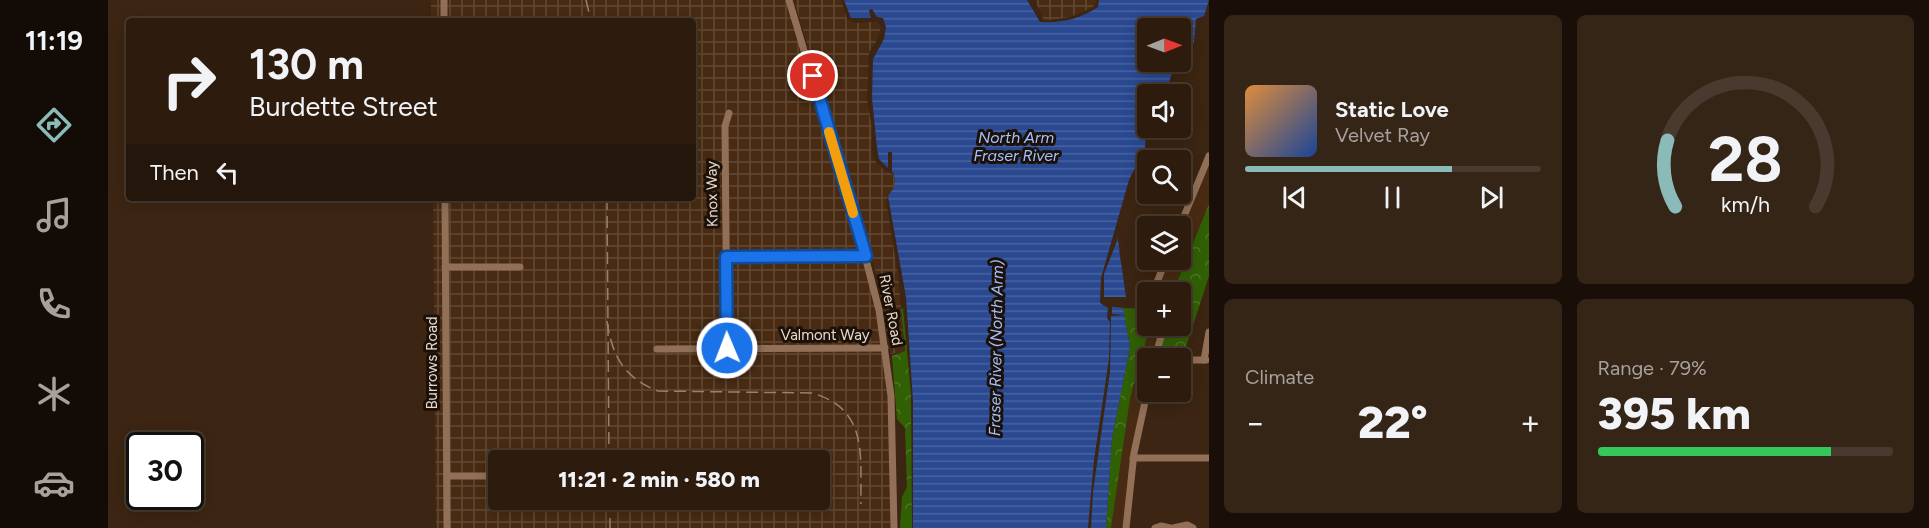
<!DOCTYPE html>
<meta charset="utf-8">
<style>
:root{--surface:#2d1c0e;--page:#352517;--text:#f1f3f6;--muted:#a7a19e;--line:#483a2e;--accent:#8bbbb9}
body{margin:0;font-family:Figtree,sans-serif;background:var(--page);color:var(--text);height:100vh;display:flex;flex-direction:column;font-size:22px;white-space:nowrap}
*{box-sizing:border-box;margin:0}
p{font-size:20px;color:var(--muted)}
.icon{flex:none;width:33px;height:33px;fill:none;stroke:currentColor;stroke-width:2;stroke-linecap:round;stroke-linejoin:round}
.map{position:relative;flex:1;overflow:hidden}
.sheet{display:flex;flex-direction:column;gap:15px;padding:15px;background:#190f08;width:720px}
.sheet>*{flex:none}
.top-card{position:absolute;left:18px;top:18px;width:570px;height:183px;border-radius:6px;box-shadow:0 3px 15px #0003,0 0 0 2px var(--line);background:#2d1c0e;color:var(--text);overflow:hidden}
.needle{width:39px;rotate:89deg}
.fabs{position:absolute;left:1029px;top:18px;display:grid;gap:12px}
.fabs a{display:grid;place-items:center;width:54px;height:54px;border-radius:6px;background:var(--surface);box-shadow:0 3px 15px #0003,0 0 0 2px var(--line);font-size:30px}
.speed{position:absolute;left:18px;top:432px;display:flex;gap:12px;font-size:30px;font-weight:700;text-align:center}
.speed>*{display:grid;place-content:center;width:78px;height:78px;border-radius:50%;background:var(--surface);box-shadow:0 3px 15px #0003,0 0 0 2px var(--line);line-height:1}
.speed .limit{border:3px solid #111;border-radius:9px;background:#fff;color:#111}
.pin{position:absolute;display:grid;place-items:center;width:51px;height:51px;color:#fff;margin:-26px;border:3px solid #fff;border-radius:50%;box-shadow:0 2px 6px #0007}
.me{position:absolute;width:66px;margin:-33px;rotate:359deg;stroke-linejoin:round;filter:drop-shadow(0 0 4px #0008)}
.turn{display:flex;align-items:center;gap:21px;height:126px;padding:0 24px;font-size:27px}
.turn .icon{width:78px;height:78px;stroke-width:2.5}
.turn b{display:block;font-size:42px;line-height:51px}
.then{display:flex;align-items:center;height:57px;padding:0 24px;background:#0003;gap:12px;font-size:22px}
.big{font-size:45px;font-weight:800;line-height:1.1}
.sheet .card{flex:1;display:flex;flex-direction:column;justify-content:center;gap:9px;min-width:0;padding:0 21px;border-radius:9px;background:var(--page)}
.sheet .dial{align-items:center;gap:0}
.dial svg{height:156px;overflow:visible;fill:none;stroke:var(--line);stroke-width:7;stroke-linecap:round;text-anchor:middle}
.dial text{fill:var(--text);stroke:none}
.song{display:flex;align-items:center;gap:18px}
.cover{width:72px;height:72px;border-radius:9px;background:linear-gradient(135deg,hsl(30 70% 55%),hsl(220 70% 35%))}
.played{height:6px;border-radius:3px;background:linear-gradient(90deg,var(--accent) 70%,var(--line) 70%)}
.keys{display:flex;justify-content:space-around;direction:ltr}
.heat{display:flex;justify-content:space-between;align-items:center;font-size:33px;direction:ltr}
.charge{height:9px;border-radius:4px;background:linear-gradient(90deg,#34c759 79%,var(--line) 0)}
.sheet .tiles{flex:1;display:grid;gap:15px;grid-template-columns:repeat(2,1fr)}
.trip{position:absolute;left:380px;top:450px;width:342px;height:60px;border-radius:6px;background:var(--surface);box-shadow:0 3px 15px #0003,0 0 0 2px var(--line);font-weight:800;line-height:60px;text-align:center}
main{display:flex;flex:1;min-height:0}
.tabs{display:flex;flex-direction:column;width:108px;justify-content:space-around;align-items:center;background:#120b06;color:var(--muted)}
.tabs .icon{width:42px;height:42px}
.tabs .on{color:var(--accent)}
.tabs b{font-size:27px;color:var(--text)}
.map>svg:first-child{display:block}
.industrial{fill:url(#industrial-grid);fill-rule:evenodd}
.built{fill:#482b12}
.forest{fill:url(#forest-crowns)}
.water{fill:url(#water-rules)}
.pier{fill:#3c2512}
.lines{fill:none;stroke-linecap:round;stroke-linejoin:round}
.minor{stroke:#927057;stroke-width:7}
.rail{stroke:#958272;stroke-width:1.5;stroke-dasharray:12 6;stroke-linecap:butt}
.route-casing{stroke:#114b97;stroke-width:15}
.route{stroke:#1a73e8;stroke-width:10}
.slow{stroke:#f59e0b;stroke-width:10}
.labels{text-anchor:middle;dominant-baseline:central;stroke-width:6;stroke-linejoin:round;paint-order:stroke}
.street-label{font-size:15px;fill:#e8d9cd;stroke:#1c1109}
.water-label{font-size:16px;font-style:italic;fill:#a3c1ff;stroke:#1c1109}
</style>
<main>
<nav class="tabs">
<b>11:19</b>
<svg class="icon on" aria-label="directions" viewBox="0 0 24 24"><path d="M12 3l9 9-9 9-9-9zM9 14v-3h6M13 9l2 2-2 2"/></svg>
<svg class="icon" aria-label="music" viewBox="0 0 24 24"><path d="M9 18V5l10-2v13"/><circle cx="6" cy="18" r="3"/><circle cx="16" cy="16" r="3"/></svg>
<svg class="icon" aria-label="phone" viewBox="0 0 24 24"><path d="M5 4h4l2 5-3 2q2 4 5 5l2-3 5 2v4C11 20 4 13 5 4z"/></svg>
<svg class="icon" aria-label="climate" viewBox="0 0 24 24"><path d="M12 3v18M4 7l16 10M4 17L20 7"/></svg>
<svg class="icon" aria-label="car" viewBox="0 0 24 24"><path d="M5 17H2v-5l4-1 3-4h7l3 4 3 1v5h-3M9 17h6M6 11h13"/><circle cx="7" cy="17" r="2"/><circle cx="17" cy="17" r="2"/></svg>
</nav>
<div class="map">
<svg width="1101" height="528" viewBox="0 0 1101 528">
<defs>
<pattern id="industrial-grid" width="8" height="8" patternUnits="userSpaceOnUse" patternTransform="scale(1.5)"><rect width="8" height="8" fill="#482b12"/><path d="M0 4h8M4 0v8" fill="none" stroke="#624933"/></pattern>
<pattern id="forest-crowns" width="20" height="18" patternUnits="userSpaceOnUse" patternTransform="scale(1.5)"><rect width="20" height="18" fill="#316004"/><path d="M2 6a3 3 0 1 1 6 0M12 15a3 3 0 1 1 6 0" fill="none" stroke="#4f7627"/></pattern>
<pattern id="water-rules" width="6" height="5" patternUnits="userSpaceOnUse" patternTransform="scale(1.5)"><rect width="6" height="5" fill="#2a4991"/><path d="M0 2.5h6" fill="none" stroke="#49639f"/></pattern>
</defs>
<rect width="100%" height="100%" fill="#3c2512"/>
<g class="industrial">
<path d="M323 0H681L763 275 783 396 786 528H328L325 198H585V21H323ZM390 460H711V500H390Z"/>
<path d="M686 0H733L739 19 746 23 771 21 773 28 769 41 761 52 759 98 764 128 763 151 767 161 775 169 786 175 787 186 778 200 791 282 796 351 783 354 770 280Z"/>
<path d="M927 0H989L984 8 962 17 936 21Z"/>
</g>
<g class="built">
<path d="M1101 165V204L1065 292H1049L1062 260H1072L1073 234Z"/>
<path d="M1042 326H1053L1044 358H1040L1039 374 1023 454 1015 528H1003L1022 399Z"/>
</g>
<g class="forest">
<path d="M1101 204V276L1075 356 1055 352 1053 348 1060 326H1072V292H1065Z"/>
<path d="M795 308 803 395 804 528H792L794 497 799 487 797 428 789 419 784 356 797 351 793 309Z"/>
<path d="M1015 308 1039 309 1040 326H1042L1022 399 1003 528H998L1004 438 1022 347Z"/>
</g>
<path class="water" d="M736 0H919L932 22C954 23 972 19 990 7L991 0H1101L1096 16 1088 19 1086 42 1073 55 1072 28H1040V62H1071L1062 82 1065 89 1087 101 1086 119 1081 125H1073L1072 94H1040L1039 147 1034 156 1032 197 1016 213 1008 229 1019 294 1017 299 995 298V305L1015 308 1022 347 1004 438 998 528H805V401L798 297 780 196 787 186 786 174 770 160C767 132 760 102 762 75 763 54 776 41 772 20L757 22 743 18Z"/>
<g class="pier">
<path d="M764 9 769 17 775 18 778 27 776 39 765 59 764 98 769 148 771 159 780 168V152H784V173L771 164 767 156 761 101 760 76 763 56 773 28 770 21 751 23 741 18H763L761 10Z"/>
<path d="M1073 59 1074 64 1066 83 1084 93 1090 100 1089 120 1082 128H1072L1073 122H1079L1083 117 1084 101 1059 88 1067 64Z"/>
<path d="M1039 122 1040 128H1043L1042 147 1038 150 1034 161V196L1011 223 1009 241 996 274V297H1018L1011 249 1018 266 1021 295 1015 301 995 299V303L1012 306 1004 307V314L1018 315 1003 316 1002 371 985 492 983 528H980L986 460 1001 359 1002 322 999 318 1000 308 992 303 993 278 1021 180 1037 148Z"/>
</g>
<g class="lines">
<g class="minor">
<path d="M336 0V21"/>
<path d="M681 0 757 256 771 310 783 396 786 528"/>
<path d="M337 198 339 528"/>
<path d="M1072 226 1101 156"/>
<path d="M618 257 757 256"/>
<path d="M337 267H412"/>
<path d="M1045 292 1058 260"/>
<path d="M619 348 617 126 621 113"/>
<path d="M549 349 777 348"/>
<path d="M1048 355 1065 358"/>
<path d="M1047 358 1056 326"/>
<path d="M1072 360H1098"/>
<path d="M1096 360 1101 332"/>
<path d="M1025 458H1101"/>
<path d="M339 476H390"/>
<path d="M1018 528 1026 453 1040 388"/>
<path d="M1047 528 1053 526 1062 528"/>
<path d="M1065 528 1079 525 1085 528"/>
</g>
<g class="rail">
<path d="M478 0 483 21"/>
<path d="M499 198 501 460"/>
<path d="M499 321C504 356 516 378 550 391L704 393C761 409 752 456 753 504"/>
<path d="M502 500V528"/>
</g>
</g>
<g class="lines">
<g class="route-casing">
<path id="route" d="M619 348 618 257 758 256 705 76"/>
</g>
<use href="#route" class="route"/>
<path class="slow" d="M721 132 745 213"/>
</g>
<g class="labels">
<g class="street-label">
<text transform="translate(604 194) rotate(-91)">Knox Way</text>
<text transform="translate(783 310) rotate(79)">River Road</text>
<text x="717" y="335">Valmont Way</text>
<text transform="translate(324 363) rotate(-90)">Burrows Road</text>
</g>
<g class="water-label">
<text x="908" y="137">North Arm<tspan x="908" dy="18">Fraser River</tspan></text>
<text transform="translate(888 348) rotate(-89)">Fraser River (North Arm)</text>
</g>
</g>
</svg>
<div class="fabs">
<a><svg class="needle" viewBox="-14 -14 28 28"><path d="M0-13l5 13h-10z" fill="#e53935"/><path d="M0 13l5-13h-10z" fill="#a7a19e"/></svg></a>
<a><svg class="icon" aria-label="sound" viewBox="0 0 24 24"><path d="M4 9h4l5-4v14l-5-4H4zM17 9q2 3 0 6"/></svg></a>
<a><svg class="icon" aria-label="search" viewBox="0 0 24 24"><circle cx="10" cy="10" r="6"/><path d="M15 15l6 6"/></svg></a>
<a><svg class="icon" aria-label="layers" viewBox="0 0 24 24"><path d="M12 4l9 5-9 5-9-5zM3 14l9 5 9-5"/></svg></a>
<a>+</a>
<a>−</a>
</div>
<div class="speed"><div class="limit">30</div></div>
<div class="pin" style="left:705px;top:76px;background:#d93025"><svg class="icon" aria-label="arrive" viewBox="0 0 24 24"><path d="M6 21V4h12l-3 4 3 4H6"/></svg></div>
<svg class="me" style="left:619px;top:348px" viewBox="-20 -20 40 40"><circle r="17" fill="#1a73e8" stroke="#fff" stroke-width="3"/><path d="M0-11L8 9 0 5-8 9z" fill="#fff"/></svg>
<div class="trip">11:21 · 2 min · 580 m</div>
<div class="top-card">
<div class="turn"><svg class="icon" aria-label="right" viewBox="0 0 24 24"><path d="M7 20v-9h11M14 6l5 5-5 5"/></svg><div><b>130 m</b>Burdette Street</div></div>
<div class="then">Then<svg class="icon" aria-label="left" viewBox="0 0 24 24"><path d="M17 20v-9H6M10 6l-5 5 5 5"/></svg></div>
</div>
</div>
<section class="sheet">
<div class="tiles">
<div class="card">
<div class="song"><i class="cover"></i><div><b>Static Love</b><p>Velvet Ray</p></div></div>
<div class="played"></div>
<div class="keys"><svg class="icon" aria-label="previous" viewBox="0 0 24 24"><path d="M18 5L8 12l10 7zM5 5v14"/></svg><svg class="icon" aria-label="pause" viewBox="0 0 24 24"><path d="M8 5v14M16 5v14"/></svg><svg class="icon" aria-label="next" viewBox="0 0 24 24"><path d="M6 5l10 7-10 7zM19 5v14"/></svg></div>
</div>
<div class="card dial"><svg viewBox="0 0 100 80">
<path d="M14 69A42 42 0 1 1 86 69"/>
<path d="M14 69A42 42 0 0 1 10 35" stroke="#8bbbb9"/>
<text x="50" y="56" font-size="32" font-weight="700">28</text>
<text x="50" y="72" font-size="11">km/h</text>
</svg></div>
<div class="card"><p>Climate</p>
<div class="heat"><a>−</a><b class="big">22°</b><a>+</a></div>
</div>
<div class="card"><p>Range · 79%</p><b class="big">395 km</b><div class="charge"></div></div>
</div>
</section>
</main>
